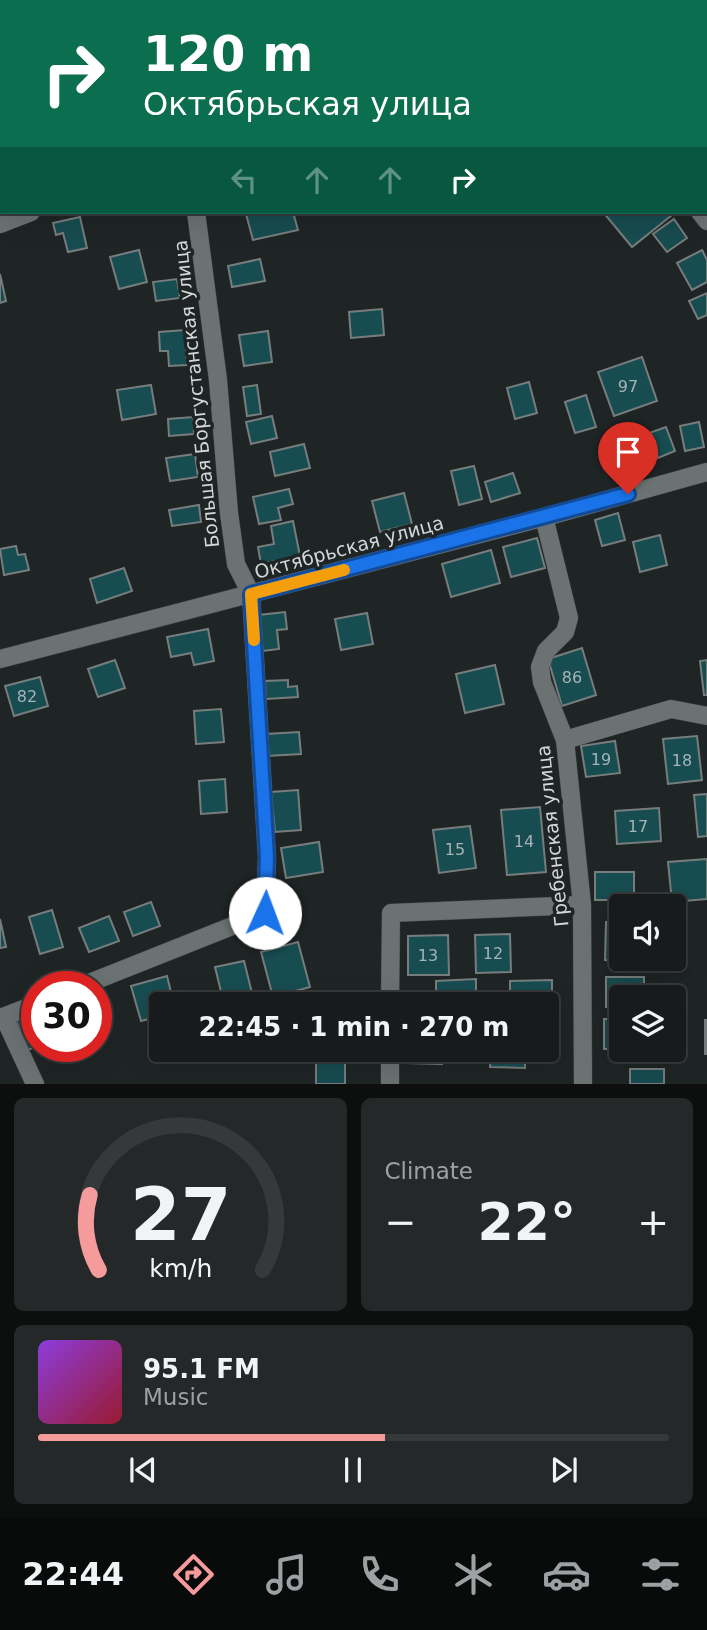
<!DOCTYPE html>
<meta charset="utf-8">
<style>
:root{--surface:#171b1b;--page:#242828;--text:#f1f3f6;--muted:#9ea1a3;--line:#36393a;--accent:#f59b9c}
body{margin:0;font-family:"DejaVu Sans",sans-serif;background:var(--page);color:var(--text);height:100vh;display:flex;flex-direction:column;font-size:26px;white-space:nowrap}
*{box-sizing:border-box;margin:0}
p{font-size:23px;color:var(--muted)}
.icon{flex:none;width:38px;height:38px;fill:none;stroke:currentColor;stroke-width:2;stroke-linecap:round;stroke-linejoin:round}
.map{position:relative;height:1084px;overflow:hidden}
.side{display:flex;flex-direction:column;gap:14px;padding:14px;background:#0d0f0f;flex:1}
.side>*{flex:none}
.banner{position:absolute;left:0px;top:0px;width:707px;height:214px;box-shadow:0 7px 28px #0002,0 0 0 2px var(--line);background:#0b6e4f;color:#fff;overflow:hidden}
.tools{position:absolute;left:609px;top:894px;display:grid;gap:14px}
.tools a{display:grid;place-items:center;width:77px;height:77px;border-radius:7px;background:var(--surface);box-shadow:0 7px 28px #0002,0 0 0 2px var(--line);font-size:35px}
.speed{position:absolute;left:21px;top:971px;display:flex;gap:14px;font-size:35px;font-weight:700;text-align:center}
.speed>*{display:grid;place-content:center;width:91px;height:91px;border-radius:50%;background:var(--surface);box-shadow:0 7px 28px #0002,0 0 0 2px var(--line);line-height:1}
.speed .limit{border:10px solid #d22;background:#fff;color:#111}
.pin{position:absolute;display:grid;place-items:center;width:60px;height:60px;color:#fff;margin:-72px -30px;border-radius:50% 50% 50% 0;rotate:-45deg;box-shadow:0 0 7px #0007}
.pin .icon{rotate:45deg}
.me{position:absolute;width:77px;margin:-38px;rotate:2deg;stroke-linejoin:round;filter:drop-shadow(0 0 5px #0008)}
.turn{display:flex;align-items:center;gap:24px;height:147px;padding:0 28px;font-size:32px}
.turn .icon{width:91px;height:91px;stroke-width:2.5}
.turn b{display:block;font-size:49px;line-height:60px}
.lanes{display:flex;align-items:center;height:66px;padding:0 28px;background:#0003;justify-content:center;gap:35px;direction:ltr}
.lanes .off{opacity:.35}
.big{font-size:52px;font-weight:700;line-height:1.1}
.side .card{flex:1;display:flex;flex-direction:column;justify-content:center;gap:10px;min-width:0;padding:0 24px;border-radius:10px;background:var(--page)}
.side .dial{align-items:center;gap:0}
.dial svg{height:182px;overflow:visible;fill:none;stroke:var(--line);stroke-width:7;stroke-linecap:round;text-anchor:middle}
.dial text{fill:var(--text);stroke:none}
.song{display:flex;align-items:center;gap:21px}
.cover{width:84px;height:84px;border-radius:10px;background:linear-gradient(135deg,hsl(270 70% 55%),hsl(350 70% 35%))}
.played{height:7px;border-radius:4px;background:linear-gradient(90deg,var(--accent) 55%,var(--line) 55%)}
.keys{display:flex;justify-content:space-around;direction:ltr}
.heat{display:flex;justify-content:space-between;align-items:center;font-size:38px;direction:ltr}
.side .tiles{flex:1;display:grid;gap:14px;grid-template-columns:1fr 1fr}
.card:last-child{grid-column:span 2}
.trip{position:absolute;left:149px;top:992px;width:410px;height:70px;border-radius:7px;background:var(--surface);box-shadow:0 7px 28px #0002,0 0 0 2px var(--line);font-weight:700;line-height:70px;text-align:center}
.menu{display:flex;height:112px;justify-content:space-around;align-items:center;background:#090b0b;color:var(--muted)}
.menu .icon{width:49px;height:49px}
.menu .current{color:var(--accent)}
.menu b{font-size:32px;color:var(--text)}
.map>svg:first-child{display:block}
.building{fill:#174c50;stroke:#777d7d;stroke-width:2}
.lines{fill:none;stroke-linecap:round;stroke-linejoin:round}
.street-casing{stroke:#3e4242;stroke-width:19}
.street{stroke:#6c7272;stroke-width:18}
.route-casing{stroke:#114b97;stroke-width:18}
.route{stroke:#1a73e8;stroke-width:12}
.slow{stroke:#f59e0b;stroke-width:12}
.labels{text-anchor:middle;dominant-baseline:central;stroke-width:7;stroke-linejoin:round;paint-order:stroke}
.number-label{font-size:16px;fill:#a5b4b6}
.street-label{font-size:19px;fill:#d4d7d8;stroke:#1f2424}
</style>
<div class="map">
<svg width="707" height="1084" viewBox="0 0 707 1084">
<rect width="100%" height="100%" fill="#1f2424"/>
<g class="building">
<path d="M211 0H256L257 2H211Z"/>
<path d="M0 56H2L0 97Z"/>
<path d="M257 212H293L298 230 253 240 246 214Z"/>
<path d="M603 212H670L672 215 632 247Z"/>
<path d="M80 217 87 248 68 252 63 233 56 235 53 223Z"/>
<path d="M674 219 687 238 667 252 653 234Z"/>
<path d="M139 250 147 282 119 289 110 257Z"/>
<path d="M702 250 707 260V282L692 290 677 263Z"/>
<path d="M260 259 265 281 232 287 228 266Z"/>
<path d="M0 274 6 301 0 303Z"/>
<path d="M177 279 180 298 156 301 153 282Z"/>
<path d="M707 293V315L698 319 689 301Z"/>
<path d="M382 309 384 335 351 338 349 312Z"/>
<path d="M185 330 187 365 169 366 168 351H160L159 332Z"/>
<path d="M268 331 272 362 244 366 239 335Z"/>
<path d="M642 357 657 401 614 416 598 372Z"/>
<path d="M529 382 537 413 515 419 507 388Z"/>
<path d="M151 385 156 414 122 420 117 390Z"/>
<path d="M257 385 261 414 247 416 243 387Z"/>
<path d="M586 395 596 427 575 433 565 402Z"/>
<path d="M272 416 277 438 251 444 246 422Z"/>
<path d="M193 417 194 434 169 436 168 419Z"/>
<path d="M699 422 704 447 685 451 680 426Z"/>
<path d="M666 427 675 451 658 458 649 433Z"/>
<path d="M304 444 310 468 275 476 270 452Z"/>
<path d="M195 454 198 477 170 481 166 458Z"/>
<path d="M474 466 482 499 459 505 451 471Z"/>
<path d="M513 473 520 493 491 502 485 482Z"/>
<path d="M289 489 293 504 278 508 281 520 259 524 253 497Z"/>
<path d="M404 493 412 524 380 532 372 501Z"/>
<path d="M199 505 201 522 172 526 169 510Z"/>
<path d="M618 513 625 540 602 546 595 520Z"/>
<path d="M293 521 300 556 261 564 258 547 274 544 271 526Z"/>
<path d="M660 535 667 565 640 572 633 542Z"/>
<path d="M537 538 545 568 511 577 503 547Z"/>
<path d="M16 546 18 555 25 554 29 570 4 575 0 549Z"/>
<path d="M491 550 500 583 451 597 442 564Z"/>
<path d="M124 568 132 591 97 603 90 579Z"/>
<path d="M285 612 287 629 277 630 279 649 263 651 259 615Z"/>
<path d="M367 613 373 644 341 650 335 619Z"/>
<path d="M208 629 214 661 194 665 191 653 171 657 167 637Z"/>
<path d="M582 648 596 695 562 706 548 659Z"/>
<path d="M115 660 125 688 98 697 88 669Z"/>
<path d="M707 660V695H704L700 661Z"/>
<path d="M495 665 504 704 465 713 456 674Z"/>
<path d="M40 677 48 706 14 716 5 686Z"/>
<path d="M288 680V687L297 686 298 697 266 699 265 681Z"/>
<path d="M221 709 224 742 196 744 194 711Z"/>
<path d="M299 732 301 754 267 756 266 734Z"/>
<path d="M697 736 702 780 668 784 663 739Z"/>
<path d="M615 741 620 773 586 777 581 746Z"/>
<path d="M225 779 227 812 201 814 199 781Z"/>
<path d="M298 790 301 830 275 832 271 792Z"/>
<path d="M707 794V836L698 837 694 795Z"/>
<path d="M540 807 546 872 507 875 501 810Z"/>
<path d="M659 808 661 841 617 844 615 811Z"/>
<path d="M470 826 476 868 439 873 433 830Z"/>
<path d="M319 842 323 872 286 878 281 848Z"/>
<path d="M707 859V899L672 902 668 862Z"/>
<rect x="595" y="872" width="39" height="28"/>
<path d="M151 902 160 926 133 936 124 912Z"/>
<path d="M52 910 63 947 40 954 29 917Z"/>
<path d="M109 916 119 941 89 952 79 928Z"/>
<path d="M0 919 6 947 0 948Z"/>
<path d="M606 922 621 923V959H644V961L605 960Z"/>
<path d="M510 934 511 972 476 973 475 935Z"/>
<path d="M448 935 449 975H408V936Z"/>
<path d="M298 942 310 987 273 997 261 952Z"/>
<path d="M244 961 254 1001 224 1004 215 967Z"/>
<path d="M167 976 174 1004H161V1016L141 1021 131 986Z"/>
<path d="M606 977H644V998H621V1007H606Z"/>
<path d="M476 979V1004H436V981Z"/>
<path d="M552 980V1009H546V1004H510V981Z"/>
<path d="M98 985 110 1018 96 1023V987Z"/>
<path d="M37 1009V1046L28 1050 15 1018Z"/>
<rect x="604" y="1019" width="17" height="30"/>
<rect x="705" y="1020" width="2" height="34"/>
<path d="M406 1050H442V1064L405 1063Z"/>
<path d="M491 1050H525V1068L490 1067Z"/>
<path d="M345 1060V1084H316V1061Z"/>
<rect x="630" y="1069" width="34" height="15"/>
</g>
<g class="lines">
<g class="street-casing">
<g id="street">
<path d="M145 0V2"/>
<path d="M533 0 534 2"/>
<path d="M625 2 631 0"/>
<path d="M700 212 707 221"/>
<path d="M0 224 31 212"/>
<path d="M544 517 569 618 565 632 546 651 540 667 542 682 565 740 582 905 583 1084"/>
<path d="M0 659 549 516 707 472"/>
<path d="M565 740 671 709 707 716"/>
<path d="M79 987 265 913 267 857 251 594 236 564 229 513 218 380 196 212"/>
<path d="M390 1004 391 913 582 905"/>
<path d="M4 1017 35 1084"/>
<path d="M0 1018 37 1004"/>
<path d="M390 1084V1050"/>
</g>
</g>
<use href="#street" class="street"/>
</g>
<g class="lines">
<g class="route-casing">
<path id="route" d="M265 913 267 857 251 594 628 494"/>
</g>
<use href="#route" class="route"/>
<path class="slow" d="M254 640 251 594 344 570"/>
</g>
<g class="labels">
<g class="number-label">
<text x="628" y="386">97</text>
<text x="572" y="677">86</text>
<text x="27" y="696">82</text>
<text x="601" y="759">19</text>
<text x="682" y="760">18</text>
<text x="638" y="826">17</text>
<text x="524" y="841">14</text>
<text x="455" y="849">15</text>
<text x="493" y="953">12</text>
<text x="428" y="955">13</text>
</g>
<g class="street-label">
<text transform="translate(196 394) rotate(-96)">Большая Боргустанская улица</text>
<text transform="translate(349 547) rotate(-15)">Октябрьская улица</text>
<text transform="translate(552 836) rotate(-96)">Гребенская улица</text>
</g>
</g>
</svg>
<div class="tools">
<a><svg class="icon" aria-label="sound" viewBox="0 0 24 24"><path d="M4 9h4l5-4v14l-5-4H4zM17 9q2 3 0 6"/></svg></a>
<a><svg class="icon" aria-label="layers" viewBox="0 0 24 24"><path d="M12 4l9 5-9 5-9-5zM3 14l9 5 9-5"/></svg></a>
</div>
<div class="speed"><div class="limit">30</div></div>
<div class="pin" style="left:628px;top:494px;background:#d93025"><svg class="icon" aria-label="arrive" viewBox="0 0 24 24"><path d="M6 21V4h12l-3 4 3 4H6"/></svg></div>
<svg class="me" style="left:265px;top:913px" viewBox="-20 -20 40 40"><circle r="19" fill="#fff"/><path d="M0-13L10 11 0 6-10 11z" fill="#1a73e8"/></svg>
<div class="trip">22:45 · 1 min · 270 m</div>
<div class="banner">
<div class="turn"><svg class="icon" aria-label="right" viewBox="0 0 24 24"><path d="M7 20v-9h11M14 6l5 5-5 5"/></svg><div><b>120 m</b>Октябрьская улица</div></div>
<div class="lanes"><svg class="icon off" aria-label="left" viewBox="0 0 24 24"><path d="M17 20v-9H6M10 6l-5 5 5 5"/></svg><svg class="icon off" aria-label="ahead" viewBox="0 0 24 24"><path d="M12 20V5M6 11l6-6 6 6"/></svg><svg class="icon off" aria-label="ahead" viewBox="0 0 24 24"><path d="M12 20V5M6 11l6-6 6 6"/></svg><svg class="icon" aria-label="right" viewBox="0 0 24 24"><path d="M7 20v-9h11M14 6l5 5-5 5"/></svg></div>
</div>
</div>
<section class="side">
<div class="tiles">
<div class="card dial"><svg viewBox="0 0 100 80">
<path d="M14 69A42 42 0 1 1 86 69"/>
<path d="M14 69A42 42 0 0 1 10 36" stroke="#f59b9c"/>
<text x="50" y="56" font-size="32" font-weight="700">27</text>
<text x="50" y="72" font-size="11">km/h</text>
</svg></div>
<div class="card"><p>Climate</p>
<div class="heat"><a>−</a><b class="big">22°</b><a>+</a></div>
</div>
<div class="card">
<div class="song"><i class="cover"></i><div><b>95.1 FM</b><p>Music</p></div></div>
<div class="played"></div>
<div class="keys"><svg class="icon" aria-label="previous" viewBox="0 0 24 24"><path d="M18 5L8 12l10 7zM5 5v14"/></svg><svg class="icon" aria-label="pause" viewBox="0 0 24 24"><path d="M8 5v14M16 5v14"/></svg><svg class="icon" aria-label="next" viewBox="0 0 24 24"><path d="M6 5l10 7-10 7zM19 5v14"/></svg></div>
</div>
</div>
</section>
<nav class="menu">
<b>22:44</b>
<svg class="icon current" aria-label="directions" viewBox="0 0 24 24"><path d="M12 3l9 9-9 9-9-9zM9 14v-3h6M13 9l2 2-2 2"/></svg>
<svg class="icon" aria-label="music" viewBox="0 0 24 24"><path d="M9 18V5l10-2v13"/><circle cx="6" cy="18" r="3"/><circle cx="16" cy="16" r="3"/></svg>
<svg class="icon" aria-label="phone" viewBox="0 0 24 24"><path d="M5 4h4l2 5-3 2q2 4 5 5l2-3 5 2v4C11 20 4 13 5 4z"/></svg>
<svg class="icon" aria-label="climate" viewBox="0 0 24 24"><path d="M12 3v18M4 7l16 10M4 17L20 7"/></svg>
<svg class="icon" aria-label="car" viewBox="0 0 24 24"><path d="M5 17H2v-5l4-1 3-4h7l3 4 3 1v5h-3M9 17h6M6 11h13"/><circle cx="7" cy="17" r="2"/><circle cx="17" cy="17" r="2"/></svg>
<svg class="icon" aria-label="filters" viewBox="0 0 24 24"><path d="M4 7h16M4 17h16"/><circle cx="9" cy="7" r="2"/><circle cx="15" cy="17" r="2"/></svg>
</nav>
